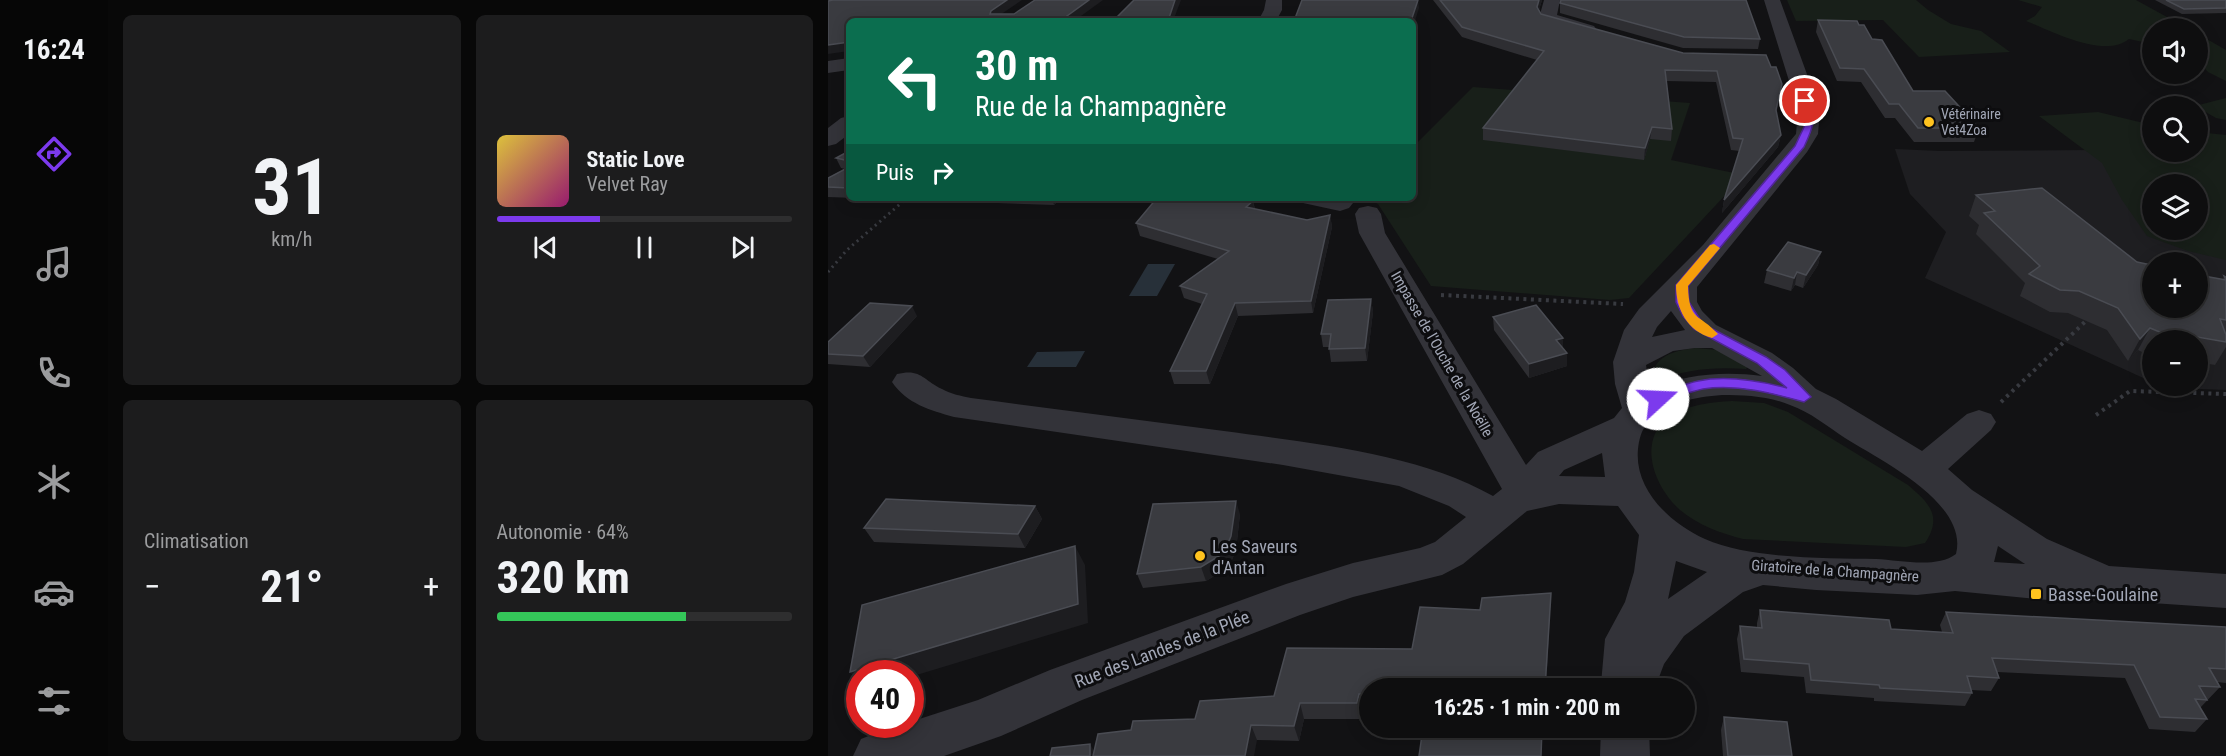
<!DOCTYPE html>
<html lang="fr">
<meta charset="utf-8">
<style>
:root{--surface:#0e0e0f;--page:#1c1c1d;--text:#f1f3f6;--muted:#9b9c9e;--line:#2e2e2f;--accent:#7c3aed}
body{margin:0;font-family:"Roboto Condensed",sans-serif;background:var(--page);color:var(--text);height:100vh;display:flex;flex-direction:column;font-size:22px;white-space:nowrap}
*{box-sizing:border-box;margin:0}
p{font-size:20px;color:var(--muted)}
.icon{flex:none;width:33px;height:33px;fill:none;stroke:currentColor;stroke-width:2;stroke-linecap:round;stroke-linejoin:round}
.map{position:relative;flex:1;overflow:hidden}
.sheet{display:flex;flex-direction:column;gap:15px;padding:15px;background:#080808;width:720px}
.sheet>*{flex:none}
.top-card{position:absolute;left:18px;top:18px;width:570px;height:183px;border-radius:9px;box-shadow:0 3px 15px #0003,0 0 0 2px var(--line);background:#0b6e4f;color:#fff;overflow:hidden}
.controls{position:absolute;left:1314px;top:18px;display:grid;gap:12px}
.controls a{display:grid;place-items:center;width:66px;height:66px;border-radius:50%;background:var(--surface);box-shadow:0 3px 15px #0003,0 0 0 2px var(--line);font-size:30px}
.speed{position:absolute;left:18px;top:660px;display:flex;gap:12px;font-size:30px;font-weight:700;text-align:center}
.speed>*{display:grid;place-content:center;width:78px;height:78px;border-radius:50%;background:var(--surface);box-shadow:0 3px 15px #0003,0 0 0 2px var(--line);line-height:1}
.speed .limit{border:9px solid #d22;background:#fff;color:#111}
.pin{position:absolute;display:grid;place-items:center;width:51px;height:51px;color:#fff;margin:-26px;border:3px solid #fff;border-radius:50%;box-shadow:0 2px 6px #0007}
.me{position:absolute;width:66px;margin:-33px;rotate:70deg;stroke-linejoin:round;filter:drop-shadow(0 0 4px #0008)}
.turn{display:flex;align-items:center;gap:21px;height:126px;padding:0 30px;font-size:27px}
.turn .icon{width:78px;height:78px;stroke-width:2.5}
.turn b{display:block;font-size:42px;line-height:51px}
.then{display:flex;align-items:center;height:57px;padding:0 30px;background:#0003;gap:12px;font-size:22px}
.big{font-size:45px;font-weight:700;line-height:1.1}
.sheet .tile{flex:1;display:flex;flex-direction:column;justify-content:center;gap:9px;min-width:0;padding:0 21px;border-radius:9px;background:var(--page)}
.sheet .dial{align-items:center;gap:0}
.dial b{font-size:78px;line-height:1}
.song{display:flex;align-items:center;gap:18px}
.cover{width:72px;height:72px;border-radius:9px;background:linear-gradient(135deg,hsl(50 70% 55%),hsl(320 70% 35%))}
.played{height:6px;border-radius:3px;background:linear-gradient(90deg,var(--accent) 35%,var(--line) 35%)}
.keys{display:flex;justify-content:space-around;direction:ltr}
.heat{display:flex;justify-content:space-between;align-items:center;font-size:33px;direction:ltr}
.charge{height:9px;border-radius:4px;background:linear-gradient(90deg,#34c759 64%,var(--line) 0)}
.sheet .tiles{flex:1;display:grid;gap:15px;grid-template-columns:repeat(2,1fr)}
.trip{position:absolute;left:531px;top:678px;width:336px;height:60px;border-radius:30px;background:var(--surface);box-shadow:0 3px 15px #0003,0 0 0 2px var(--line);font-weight:700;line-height:60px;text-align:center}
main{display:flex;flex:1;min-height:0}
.tabs{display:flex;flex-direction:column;width:108px;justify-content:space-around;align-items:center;background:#060606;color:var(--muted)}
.tabs .icon{width:42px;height:42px}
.tabs .current{color:var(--accent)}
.tabs b{font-size:27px;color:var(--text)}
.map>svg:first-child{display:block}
.built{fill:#1e1e21;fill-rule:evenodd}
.green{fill:#181f19;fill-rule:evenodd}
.water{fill:#273039}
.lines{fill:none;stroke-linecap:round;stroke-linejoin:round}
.path-far1{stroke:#383a40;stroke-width:3;stroke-dasharray:2 4;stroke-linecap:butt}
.path{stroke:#383a40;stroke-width:4;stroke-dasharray:3 4.5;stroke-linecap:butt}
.minor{fill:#333339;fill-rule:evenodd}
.wall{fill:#2e2e32}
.shaded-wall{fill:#1d1d20}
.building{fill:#3a3b40;stroke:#4a4c53;stroke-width:1.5}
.route{fill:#7c3aed;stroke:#51269a;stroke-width:1.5}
.slow{fill:#f59e0b}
.poi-dot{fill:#ffc31f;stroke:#0d0d0f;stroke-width:2}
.labels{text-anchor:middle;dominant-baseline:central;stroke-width:6;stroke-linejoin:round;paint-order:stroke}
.far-poi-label{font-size:14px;fill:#a2a7b6;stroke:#0d0d0f;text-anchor:start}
.street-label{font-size:15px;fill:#a2a7b6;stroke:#0d0d0f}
.near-poi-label{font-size:18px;fill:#a2a7b6;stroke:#0d0d0f;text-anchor:start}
.near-street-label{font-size:18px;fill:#a2a7b6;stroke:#0d0d0f}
</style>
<main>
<nav class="tabs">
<b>16:24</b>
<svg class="icon current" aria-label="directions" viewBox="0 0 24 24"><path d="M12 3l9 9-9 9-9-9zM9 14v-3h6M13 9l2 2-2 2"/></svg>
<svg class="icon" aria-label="music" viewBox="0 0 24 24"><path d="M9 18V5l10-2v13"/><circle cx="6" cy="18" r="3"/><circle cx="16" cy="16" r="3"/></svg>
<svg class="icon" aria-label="phone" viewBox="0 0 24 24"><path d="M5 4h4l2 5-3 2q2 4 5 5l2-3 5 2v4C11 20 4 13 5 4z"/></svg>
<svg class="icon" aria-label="climate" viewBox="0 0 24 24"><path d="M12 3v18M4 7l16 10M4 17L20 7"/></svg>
<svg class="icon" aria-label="car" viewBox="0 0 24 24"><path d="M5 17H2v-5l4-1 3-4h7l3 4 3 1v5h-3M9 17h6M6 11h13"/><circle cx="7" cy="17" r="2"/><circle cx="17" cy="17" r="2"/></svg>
<svg class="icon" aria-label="filters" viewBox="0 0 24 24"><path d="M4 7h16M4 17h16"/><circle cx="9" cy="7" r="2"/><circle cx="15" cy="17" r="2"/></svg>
</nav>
<section class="sheet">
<div class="tiles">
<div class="tile dial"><b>31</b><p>km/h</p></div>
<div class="tile">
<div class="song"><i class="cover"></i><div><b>Static Love</b><p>Velvet Ray</p></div></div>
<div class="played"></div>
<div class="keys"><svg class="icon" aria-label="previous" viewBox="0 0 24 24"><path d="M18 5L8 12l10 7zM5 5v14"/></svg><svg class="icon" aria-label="pause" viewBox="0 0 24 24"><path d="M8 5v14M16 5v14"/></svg><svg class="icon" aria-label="next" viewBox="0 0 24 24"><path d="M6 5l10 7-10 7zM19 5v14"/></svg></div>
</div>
<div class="tile"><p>Climatisation</p>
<div class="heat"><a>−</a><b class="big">21°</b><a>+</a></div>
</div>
<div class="tile"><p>Autonomie · 64%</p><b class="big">320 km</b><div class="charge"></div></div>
</div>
</section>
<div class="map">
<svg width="1398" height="756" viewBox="0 0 1398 756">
<rect width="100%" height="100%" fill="#121214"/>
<path class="built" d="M1067 149 1112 151 1267 150 1324 184V230H1370L1398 209V390L1348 388 1336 386H1370V340H1324V382L1097 278 1118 232 1082 194ZM1324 262H1370V308H1324Z"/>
<g class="green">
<path d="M959 0H1088L1100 10 1123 24 1153 31 1182 52 1091 57 1055 20 968 21Z"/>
<path d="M1190 0H1308L1359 28H1324V44L1301 39C1276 59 1224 31 1198 21L1207 16 1214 7Z"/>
<path d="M1370 34 1398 50V81L1380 72 1370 61Z"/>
<path d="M645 87 862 103 843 160 916 175 801 298 782 300 603 286 550 204 538 198H585V147Z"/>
<path d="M1398 98V120L1388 118 1367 106Z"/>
<path d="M1270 112 1324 125V152H1370V132L1398 135V260L1360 251 1319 236 1294 200 1274 163 1211 116ZM1370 184V230H1324V184Z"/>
<path d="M868 348 890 350 921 365 918 369C885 367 858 369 827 382L823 380C825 356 847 350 868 348Z"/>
<path d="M904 401 936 403 960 412 1080 485C1101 503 1115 516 1097 543L1078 547 915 539C892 533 870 525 852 510 829 490 811 449 834 423 850 406 882 402 904 401Z"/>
</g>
<g class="water">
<path d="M320 264H347L329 296H301Z"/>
<path d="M257 351 248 367H199L209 352Z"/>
</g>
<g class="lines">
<path class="path-far1" d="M0 272 19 250 79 198"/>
<g class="path">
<path d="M613 295 795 304"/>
<path d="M1173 402 1261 318"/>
<path d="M1268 415 1302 391 1398 394"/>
</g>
<g class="minor">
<path d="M438 0H454V10L448 21H430L436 10Z"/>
<path d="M716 0H732L729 15 766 26 769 30 766 34 760 35 714 22 711 18Z"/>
<path d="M936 0H952L992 110 990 134 979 152 869 287V302L874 311 888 325 944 353 965 368 988 389 1008 399 1094 451 1139 414 1151 410 1163 414 1168 422 1163 430 1120 469 1144 490 1219 539 1281 566 1398 574V608L1279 600 1230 601 1127 591 1089 595 988 590 935 585 915 592 856 636 836 664 827 688H775L773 684 777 639 797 602 806 572 811 535 790 506 731 504 699 511 635 564 614 575 525 597 472 615 254 700 173 736 116 756H25L33 739C48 733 66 724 82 724V722L150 700 222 670 458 584 525 563 592 548 607 542 638 517 621 506 571 486 455 465 126 417C102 410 79 404 64 382L69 374C93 368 95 380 114 389 123 394 133 396 143 398 227 409 312 420 396 431 482 443 590 453 665 496L674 489 531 233 527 214 531 208 540 206 549 208 553 214 557 233 698 465 710 452 786 418 794 408 787 384 785 362 796 330 811 309 875 245 968 134 970 110ZM843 311 857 330 824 337 829 327ZM867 348H884L934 376C896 371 857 374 822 389L818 365 845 351ZM894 395C917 395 940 396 962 405 982 412 999 426 1017 438 1052 460 1141 503 1128 554 1108 569 1072 560 1048 559 998 558 922 559 877 539 842 523 806 490 810 449 811 440 813 431 819 424 838 402 867 397 894 395ZM774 453 777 477 731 476 736 470ZM1170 546 1197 564 1166 562ZM848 561 879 572 840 599Z"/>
<path d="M21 58V70L0 73V61Z"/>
<path d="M21 116V134L8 144 0 146V128L13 118Z"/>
<path d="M471 198H521L525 203 521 208 512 211 475 203Z"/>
<path d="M773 728H821L822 756H772Z"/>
</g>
</g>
<g class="wall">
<path d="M605 0H714L711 10 713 14 855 53 943 67 954 84 948 112 953 135 950 147 894 213 896 200 912 151 903 150 888 82 838 81 844 129 843 141 822 139 816 160 655 140V128L709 60 634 37Z"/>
<path d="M1327 0H1398V13L1354 14Z"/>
<path d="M732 3 932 39 930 49 855 48 732 13Z"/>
<path d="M990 20 1031 25 1044 39 1085 91 1151 128 1146 142H1086L1067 118H1057L1033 82 1009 81 988 32Z"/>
<path d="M21 151V198H234L226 205 0 197V178L17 169 13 168 8 158Z"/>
<path d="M1148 195 1324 308 1395 279 1396 276 1398 277V347L1387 365 1370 362V340H1324V357L1310 350 1300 361 1279 330 1240 313 1222 312 1192 296 1197 283 1148 234 1151 225 1141 216Z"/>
<path d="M425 201 427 209 479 220 502 215 504 227 485 313 410 316 382 384H346L342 371 374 304 356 298 352 286 390 259 312 236 308 223Z"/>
<path d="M993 252 990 265 975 288 967 285 963 291 936 283 939 270Z"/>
<path d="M543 299 545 312 539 361 503 362 501 347H495L493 334Z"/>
<path d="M89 316 42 367 0 364V342Z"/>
<path d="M665 317 735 338V348L739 353V366L701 378 666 330Z"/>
<path d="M207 506 214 519 197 548 46 542 36 528Z"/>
<path d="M412 514 408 550 401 567 378 581 315 588 309 574Z"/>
<path d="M723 593 718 688H542V709H534L533 719H476L471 741 429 740 266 751 303 730 367 719 446 696 584 649 652 610Z"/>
<path d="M932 610 1063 629 1114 632 1112 625 1118 612 1398 627V683L1389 682 1392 687 1372 708 1379 719 1367 732 1321 729 1297 678 1169 672 1171 678 1163 691 1143 690 1144 693 1137 706 1046 701V698L978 693 976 677 913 672 909 639 912 626 929 627V623Z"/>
<path d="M896 717 964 756H895L893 730Z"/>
</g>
<g class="shaded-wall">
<path d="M179 0H194L166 19 162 14 163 11Z"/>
<path d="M261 0H275L246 21H232Z"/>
<path d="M347 0H353L345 21H340Z"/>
<path d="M590 0 591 8 585 27V21H583Z"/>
<path d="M711 0H714L709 17V7Z"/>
<path d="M21 42V51L0 54V45Z"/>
<path d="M824 127 822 139 816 160 817 148Z"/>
<path d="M953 135 950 147 894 213 896 200Z"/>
<path d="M224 198H234L226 205Z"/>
<path d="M425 201 427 213 418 207Z"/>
<path d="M502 215 504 227 485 313 483 301Z"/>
<path d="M993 252 990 265 975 288 978 275Z"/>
<path d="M969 272 967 285 963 291 966 278Z"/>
<path d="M543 299 545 312 539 361 537 348Z"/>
<path d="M407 303 410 316 382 384 378 371Z"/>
<path d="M84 306 89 316 42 367 35 356Z"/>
<path d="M1322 328 1310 350 1300 361 1312 339Z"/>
<path d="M735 338V351L728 340Z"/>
<path d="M739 353V366L701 378V364Z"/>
<path d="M408 501 412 514 408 550 401 567 378 581 373 567Z"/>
<path d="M207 506 214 519 197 548 190 534Z"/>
<path d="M247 546 257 565 260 623 82 677V674H32V683L22 672Z"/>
<path d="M723 593 718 688H717Z"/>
<path d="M531 694 534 709 533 719 529 703Z"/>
<path d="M472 703 476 719 471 741 466 726Z"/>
<path d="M423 725 429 740 426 756H417Z"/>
<path d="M262 744 266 751V756H262Z"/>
</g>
<g class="building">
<path d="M5 0H179L163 11 162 14H186L207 0H261L232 21H152L149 18 143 21H21V42L0 45V1Z"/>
<path d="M306 0H347L340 21H285Z"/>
<path d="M474 0H590L583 21H466Z"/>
<path d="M612 0H711L709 7 713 14 855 53 938 55 943 67H948L954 84 948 110 953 135 896 200 915 139 905 138 889 71 837 70 844 129 824 127 817 148 655 128 716 51 634 27Z"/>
<path d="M733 0H918L932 39 856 37 732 3Z"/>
<path d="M1338 0H1398V8L1356 9Z"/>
<path d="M990 20 1029 21 1031 25H1036L1044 39 1054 40 1085 91H1117L1151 128H1090L1071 104H1061L1036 69 1012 68Z"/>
<path d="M21 151V161L8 158Z"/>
<path d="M21 167V188L0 187V178Z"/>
<path d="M1214 188 1309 262 1324 265V308H1370V275L1398 280 1396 276 1398 277V320L1392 319 1398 335V342L1358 335 1351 340 1322 328 1312 339 1290 308 1251 291 1232 290 1201 274 1212 266 1156 213 1167 211 1148 195Z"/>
<path d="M329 198H409L425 201 418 207 479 220 502 215 483 301 407 303 378 371H342L379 294 352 286 401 251 308 223Z"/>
<path d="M960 242 993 252 978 275 969 272 966 278 939 270Z"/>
<path d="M543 299 537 348 501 349 503 334H493L500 300Z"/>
<path d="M42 303 84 306 35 356 0 354V342Z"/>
<path d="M708 305 735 338 728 340 739 353 701 364 665 317Z"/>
<path d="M58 499 207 506 190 534 36 528Z"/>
<path d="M408 501 403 536 396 553 373 567 309 574 325 504Z"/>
<path d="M247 546 250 604 22 672 34 605Z"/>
<path d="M723 593 717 688H542V694H531L529 703H472L466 726 423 725 417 756H265L270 734 303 730 305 721 367 719 372 701 446 696 459 648 584 649 592 607 652 610 654 598Z"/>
<path d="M932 610 1061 620 1063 629 1125 633 1118 612 1398 627V669L1381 668 1392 687 1371 686 1379 700 1367 699 1379 719 1332 717 1306 665 1164 658 1171 678 1139 676 1144 693 1052 688 1051 685 983 680 981 664 916 659 912 626 934 628Z"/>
<path d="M896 717 959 722 964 756H900Z"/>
<path d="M595 728H714L713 756H591Z"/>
<path d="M262 744V756H222L224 748Z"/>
</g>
<path class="route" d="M974 99H981C990 117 984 130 976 147L860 286 861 302 875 324 938 357 957 370 983 397 976 402C944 393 909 384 875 389 860 392 845 399 830 403L825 402 823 399 825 395C840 391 855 384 870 381 899 375 932 381 959 388L929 363 866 329 855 316 848 302V285L967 146 976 127Z"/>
<path class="slow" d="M886 244 892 248 860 286C861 322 871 313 890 334L884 338C859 331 848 309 848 285L882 245Z"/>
<g class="poi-dot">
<circle cx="1101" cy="122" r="6"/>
<circle cx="372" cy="556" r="6"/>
<rect x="1202" y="588" width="12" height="12" rx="3"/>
</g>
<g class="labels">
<g class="far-poi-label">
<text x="1113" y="114">Vétérinaire<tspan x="1113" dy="16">Vet4Zoa</tspan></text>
</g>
<g class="street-label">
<text transform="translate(614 354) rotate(60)">Impasse de l'Ouche de la Noëlle</text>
<text transform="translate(1007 571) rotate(4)">Giratoire de la Champagnère</text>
</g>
<g class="near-poi-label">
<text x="384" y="546">Les Saveurs<tspan x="384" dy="21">d'Antan</tspan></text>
<text x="1220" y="594">Basse-Goulaine</text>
</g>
<g class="near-street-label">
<text transform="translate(334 649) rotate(-21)">Rue des Landes de la Plée</text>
</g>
</g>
</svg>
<div class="controls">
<a><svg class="icon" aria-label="sound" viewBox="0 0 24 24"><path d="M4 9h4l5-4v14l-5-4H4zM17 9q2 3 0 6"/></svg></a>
<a><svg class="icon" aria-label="search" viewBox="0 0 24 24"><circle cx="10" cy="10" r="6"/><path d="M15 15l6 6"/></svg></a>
<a><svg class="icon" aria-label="layers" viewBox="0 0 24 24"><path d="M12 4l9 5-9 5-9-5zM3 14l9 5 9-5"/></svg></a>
<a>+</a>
<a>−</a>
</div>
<div class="speed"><div class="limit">40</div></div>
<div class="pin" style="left:977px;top:101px;background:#d93025"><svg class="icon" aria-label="arrive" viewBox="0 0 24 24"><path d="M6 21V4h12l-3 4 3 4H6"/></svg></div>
<svg class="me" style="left:830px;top:399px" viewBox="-20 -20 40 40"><circle r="19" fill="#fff"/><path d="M0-13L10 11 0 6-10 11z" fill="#7c3aed"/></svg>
<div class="trip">16:25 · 1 min · 200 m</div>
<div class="top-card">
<div class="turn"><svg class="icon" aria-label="left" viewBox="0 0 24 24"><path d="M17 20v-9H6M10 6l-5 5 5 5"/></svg><div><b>30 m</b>Rue de la Champagnère</div></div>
<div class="then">Puis<svg class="icon" aria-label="right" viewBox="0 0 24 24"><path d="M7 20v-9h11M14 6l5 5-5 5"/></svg></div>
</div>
</div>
</main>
